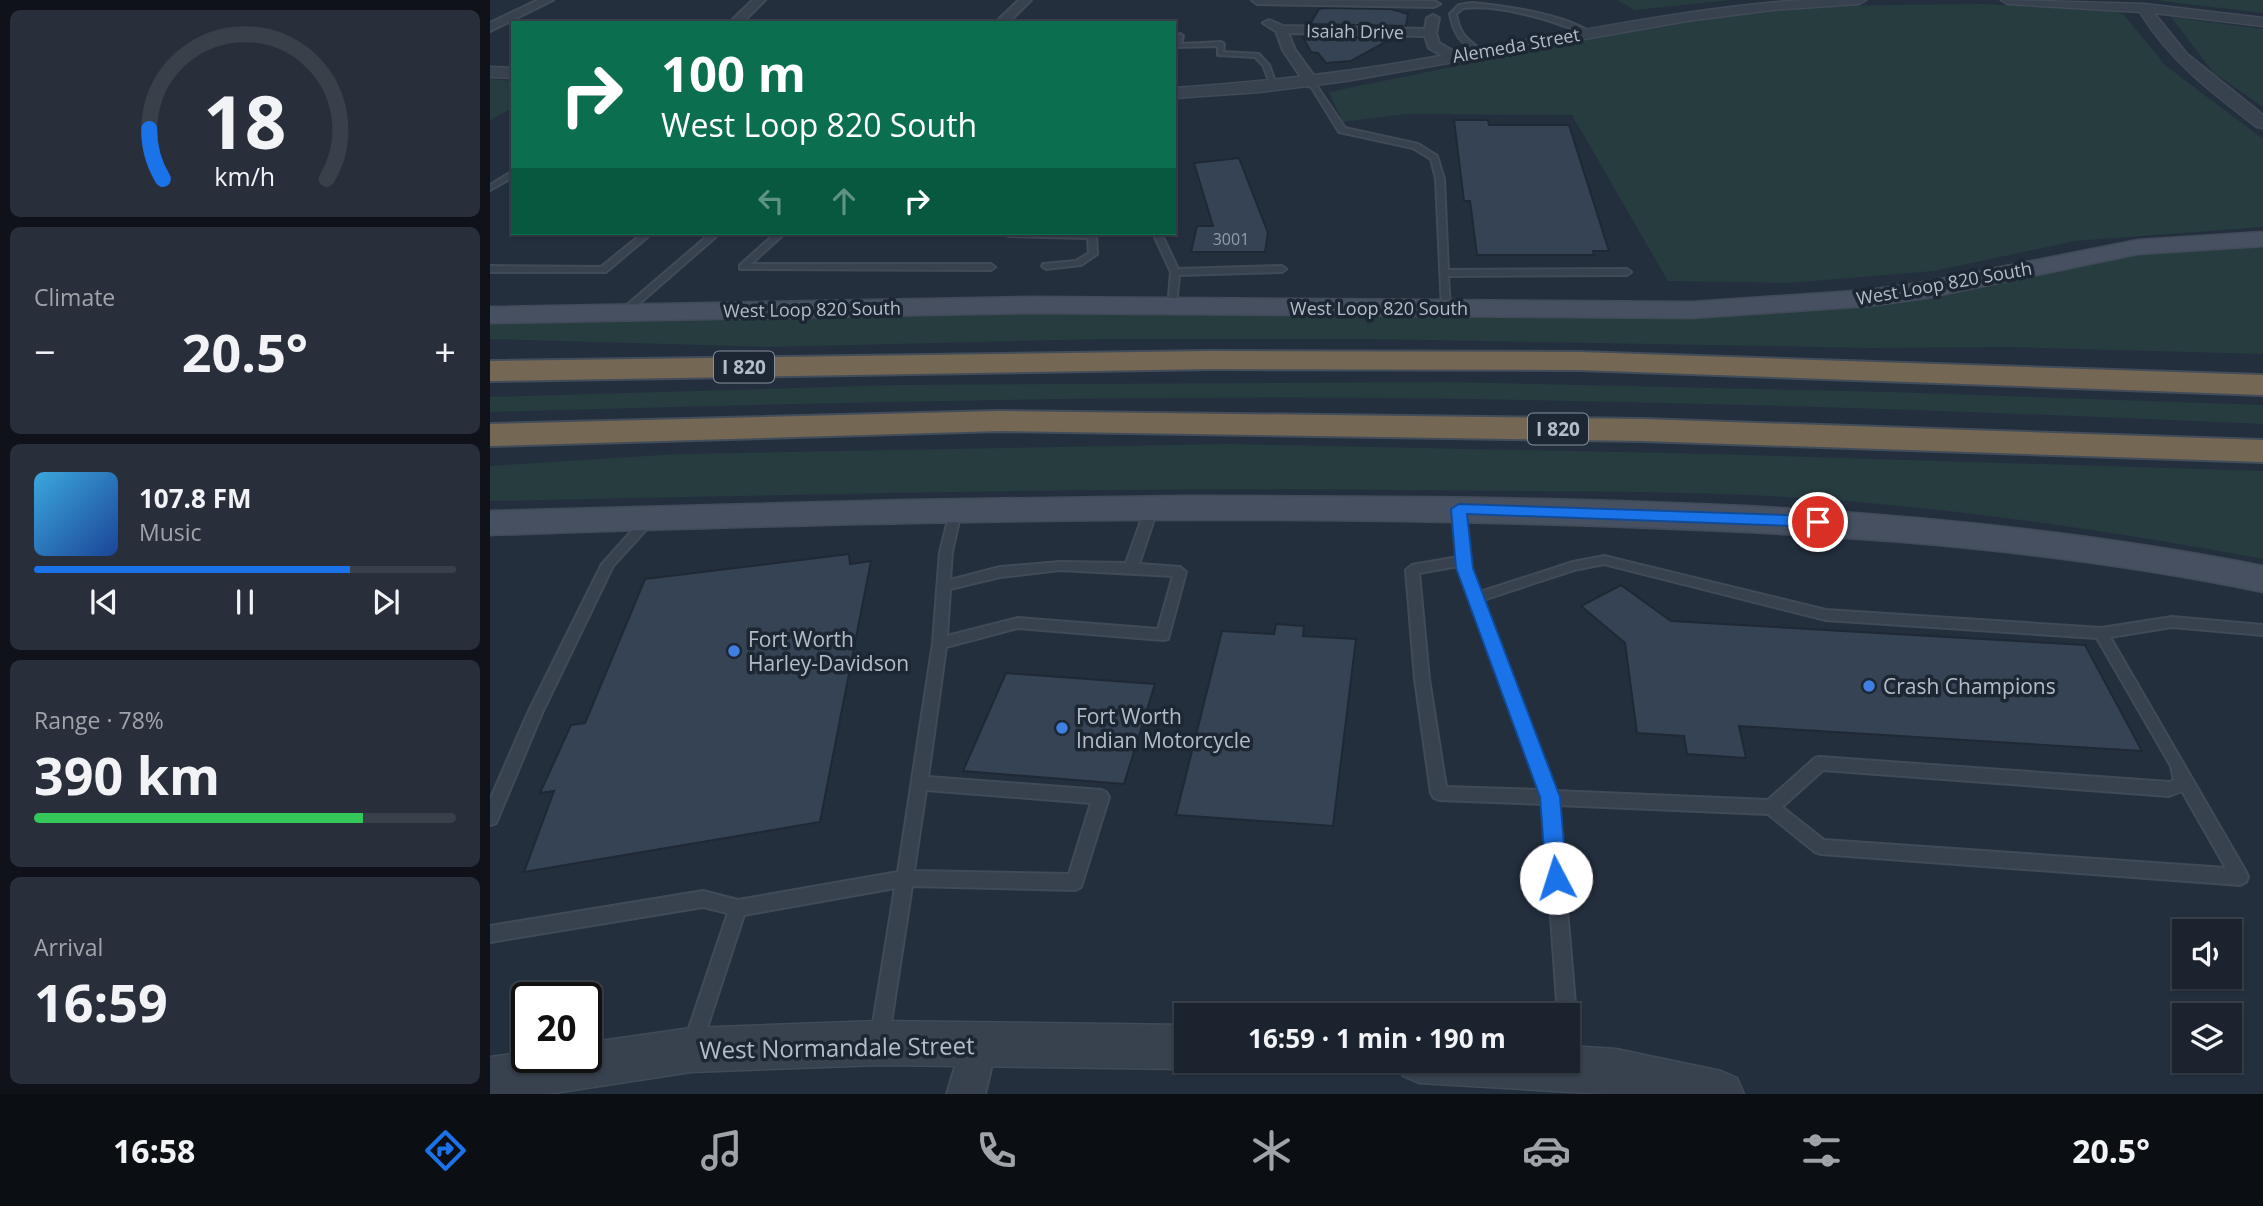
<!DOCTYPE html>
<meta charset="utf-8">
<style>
:root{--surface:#1b232e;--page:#282f3a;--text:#f1f3f6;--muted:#a0a4aa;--line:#39404a;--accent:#1a73e8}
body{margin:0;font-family:"Open Sans",sans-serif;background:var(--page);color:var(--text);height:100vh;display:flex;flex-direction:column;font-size:26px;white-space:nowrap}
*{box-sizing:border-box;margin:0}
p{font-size:23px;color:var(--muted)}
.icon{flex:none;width:38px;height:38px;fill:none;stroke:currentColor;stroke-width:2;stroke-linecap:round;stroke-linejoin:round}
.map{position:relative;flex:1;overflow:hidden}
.drawer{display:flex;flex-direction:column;gap:10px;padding:10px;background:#0f1319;width:490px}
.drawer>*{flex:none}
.guide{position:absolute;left:21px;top:21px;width:665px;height:214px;border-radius:0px;box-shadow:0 2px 5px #0004,0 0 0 2px var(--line);background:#0b6e4f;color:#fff;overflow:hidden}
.controls{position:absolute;left:1682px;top:919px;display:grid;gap:14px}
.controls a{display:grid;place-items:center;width:70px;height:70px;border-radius:0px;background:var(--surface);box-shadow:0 2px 5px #0004,0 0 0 2px var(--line);font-size:35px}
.speed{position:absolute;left:21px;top:982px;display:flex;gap:14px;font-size:35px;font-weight:700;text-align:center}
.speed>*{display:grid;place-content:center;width:91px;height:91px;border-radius:50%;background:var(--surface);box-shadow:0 2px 5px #0004,0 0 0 2px var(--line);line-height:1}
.speed .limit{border:4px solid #111;border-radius:10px;background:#fff;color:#111}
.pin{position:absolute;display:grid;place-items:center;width:60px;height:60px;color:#fff;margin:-30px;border:4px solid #fff;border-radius:50%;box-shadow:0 2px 7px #0007}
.me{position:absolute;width:77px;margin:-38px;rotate:355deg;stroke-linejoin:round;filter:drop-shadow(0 0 5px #0008)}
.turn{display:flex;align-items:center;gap:24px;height:147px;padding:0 35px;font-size:32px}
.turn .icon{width:91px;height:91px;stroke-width:2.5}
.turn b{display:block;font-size:49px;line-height:60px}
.lanes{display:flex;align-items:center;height:66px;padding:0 35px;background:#0003;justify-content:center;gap:35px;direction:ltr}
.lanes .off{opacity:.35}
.big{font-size:52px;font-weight:700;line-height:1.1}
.drawer .widget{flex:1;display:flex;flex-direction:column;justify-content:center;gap:10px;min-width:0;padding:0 24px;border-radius:10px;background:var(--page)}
.drawer .dial{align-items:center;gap:0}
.dial svg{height:182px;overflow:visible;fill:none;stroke:var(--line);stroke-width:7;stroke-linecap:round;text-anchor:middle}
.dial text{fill:var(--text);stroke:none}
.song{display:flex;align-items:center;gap:21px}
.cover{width:84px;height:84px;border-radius:10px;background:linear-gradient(135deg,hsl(200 70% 55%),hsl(220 70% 35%))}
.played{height:7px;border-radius:4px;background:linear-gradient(90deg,var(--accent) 75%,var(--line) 75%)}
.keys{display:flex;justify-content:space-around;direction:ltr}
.heat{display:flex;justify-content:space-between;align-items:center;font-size:38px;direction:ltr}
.charge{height:10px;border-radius:5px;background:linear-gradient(90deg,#34c759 78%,var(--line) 0)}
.trip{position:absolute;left:684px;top:1003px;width:406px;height:70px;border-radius:0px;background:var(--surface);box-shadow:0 2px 5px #0004,0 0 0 2px var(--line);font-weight:700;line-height:70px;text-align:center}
.tab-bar{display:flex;height:112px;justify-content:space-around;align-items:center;background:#0b0e12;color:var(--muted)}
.tab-bar .icon{width:49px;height:49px}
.tab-bar .on{color:var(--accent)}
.tab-bar b{font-size:32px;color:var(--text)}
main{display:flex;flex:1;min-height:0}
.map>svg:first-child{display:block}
.green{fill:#263c3f}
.building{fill:#364354;stroke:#1f2835;stroke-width:2}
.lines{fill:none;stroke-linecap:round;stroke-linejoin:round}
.service-casing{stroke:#414a57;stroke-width:4}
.minor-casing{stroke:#414a57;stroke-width:4}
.tertiary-casing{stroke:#414a57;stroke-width:3}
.secondary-casing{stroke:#414a57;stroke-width:3}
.motorway-casing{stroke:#434c59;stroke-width:4}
.service{fill:#38414e;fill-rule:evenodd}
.minor{fill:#38414e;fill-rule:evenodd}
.tertiary{fill:#38414e;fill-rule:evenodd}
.secondary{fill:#465061;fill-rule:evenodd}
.motorway{fill:#746855;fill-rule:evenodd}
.route{fill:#1a73e8;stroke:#114b97;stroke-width:2}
.shop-dot{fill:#3f7fe0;stroke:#1d2633;stroke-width:2.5}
.labels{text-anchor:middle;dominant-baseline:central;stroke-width:7;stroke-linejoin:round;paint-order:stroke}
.far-number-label{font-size:16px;fill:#929caa}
.far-street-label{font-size:18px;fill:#b4bcc9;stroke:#1d2633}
.shield{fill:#1d2633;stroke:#878f9c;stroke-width:2}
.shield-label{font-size:19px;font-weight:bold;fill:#b4bcc9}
.poi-label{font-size:21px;fill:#b4bcc9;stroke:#1d2633;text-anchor:start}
.near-street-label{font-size:24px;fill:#b4bcc9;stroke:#1d2633}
</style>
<main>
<section class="drawer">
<div class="widget dial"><svg viewBox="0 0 100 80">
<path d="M14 69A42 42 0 1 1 86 69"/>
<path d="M14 69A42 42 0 0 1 8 47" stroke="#1a73e8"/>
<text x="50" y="56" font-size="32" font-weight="700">18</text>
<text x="50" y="72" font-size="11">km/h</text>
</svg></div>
<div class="widget"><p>Climate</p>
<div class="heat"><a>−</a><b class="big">20.5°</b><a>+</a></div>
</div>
<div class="widget">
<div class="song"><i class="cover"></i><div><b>107.8 FM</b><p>Music</p></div></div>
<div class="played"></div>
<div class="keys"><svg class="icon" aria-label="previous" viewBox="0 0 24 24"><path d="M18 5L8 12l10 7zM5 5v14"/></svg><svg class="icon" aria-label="pause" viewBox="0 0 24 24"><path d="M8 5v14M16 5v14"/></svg><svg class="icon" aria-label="next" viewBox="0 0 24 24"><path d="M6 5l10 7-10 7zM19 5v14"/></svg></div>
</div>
<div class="widget"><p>Range · 78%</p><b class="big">390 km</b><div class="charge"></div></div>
<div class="widget"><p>Arrival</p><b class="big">16:59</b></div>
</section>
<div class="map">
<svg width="1773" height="1094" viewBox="0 0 1773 1094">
<rect width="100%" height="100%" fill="#242f3e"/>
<g class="green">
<path d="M1127 0H1241L1145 10Z"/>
<path d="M1671 0H1773V13L1672 1Z"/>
<path d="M1491 4 1624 10 1634 15 1676 66 1773 139V227L1585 241 1444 271 1298 283 1178 281 1082 115 916 114 853 122 839 92C976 65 1114 33 1252 14 1328 4 1414 5 1491 4Z"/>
<path d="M1681 17 1773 29V107L1723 72Z"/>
<path d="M0 79 23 81V108L0 120Z"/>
<path d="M1773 245V354L1518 347 1382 348 879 339H615L279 347 0 339V323L555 310 1250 312 1677 250Z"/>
<path d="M956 382 1400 392 1773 405V424C1509 412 1244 403 980 399 653 394 327 403 0 412V397L409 385Z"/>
<path d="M738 444 1224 454 1773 471V559C1635 533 1497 513 1357 501 1209 489 1059 492 911 490 607 487 304 495 0 501V466L188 454Z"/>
</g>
<g class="building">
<path d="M834 8 901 9 918 14 916 26 820 24 829 9Z"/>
<path d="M812 36 903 38 861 61 836 63 828 53 821 52Z"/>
<path d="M964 120H998L999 125H1079L1119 251H1103L1104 255H987L980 201H974Z"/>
<path d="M749 158 778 233 775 252H701L707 226H723L704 163Z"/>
<path d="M359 554 360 564 381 561 330 822 34 872 64 791 50 793 81 725 95 723 155 579Z"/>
<path d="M1131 585 1181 621 1595 645 1652 751 1249 726 1256 758 1197 754 1194 736 1147 733 1135 643 1091 606Z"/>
<path d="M786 624 814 626 813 636 866 639 843 826 686 815 732 631 784 634Z"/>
<path d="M516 673 665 684 634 784 473 771Z"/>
</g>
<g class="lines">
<g class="service-casing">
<g id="service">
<path d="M982 3C1015 6 1072 14 1100 32 1092 34 1065 22 1054 19 1028 12 1000 5 973 8L966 14C970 35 976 38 992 51L990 54C971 44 964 35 960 14L969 5Z"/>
<path d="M690 34 693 36 691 44 731 42 734 44 733 52 769 54 779 65 787 87 782 88 773 65 765 57 728 55V46L686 47 687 36Z"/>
<path d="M820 82H824L855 128 928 144 947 156 954 179 958 270 1137 269 1141 272 1137 275 958 276 960 308 958 310H952L946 179 941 159 923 148 849 132 819 83Z"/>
<path d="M23 171V177L0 190V185Z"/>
<path d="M153 233H162L116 272H0V266L111 267Z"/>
<path d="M221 233H230L136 315H130V311Z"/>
<path d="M286 233H295L261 264H501L505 267 501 270 250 269V265Z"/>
<path d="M514 233H606L607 254 591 265 556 269 552 266 553 264 586 261 599 253 598 238 518 236Z"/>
<path d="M663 233H671L688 269 792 266 796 269 792 272 689 275 686 307 684 309H678L681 272Z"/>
<path d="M969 505 975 509 981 568 990 592 1083 562 1114 556 1336 610 1611 628 1682 617 1773 625V635L1682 627 1620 637 1756 872 1758 877 1756 882 1750 885 1331 854 1325 852 1278 814 1068 805 1086 1015 1084 1020C1090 1032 1093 1056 1088 1069L1081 1071 1074 1069 1072 1060H1078V1015H1068L1053 804 949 800 944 798 941 793 925 679 916 570 922 565 968 557 963 509ZM1114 564 1336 620 1607 638 1681 766 1684 780 1679 782 1330 757 1325 758 1278 800 1065 791 993 600 1084 570ZM969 566 1050 790 956 787 939 679 929 573ZM1333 770 1679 796 1692 791 1736 868 1334 840 1292 807Z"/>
<path d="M661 506 667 510 649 564 690 567 696 572 678 639 673 640 528 628 456 647 438 777 611 790 616 792 619 797 591 887 585 890 422 886 399 1036 396 1042 390 1045 384 1042 381 1036 405 888 254 915 212 1043 209 1049 203 1052 197 1049 194 1043 238 913 213 907 0 942V926L213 891 248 900 408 872 443 643 450 552 461 508 465 507 471 511 462 552 460 580 510 567 570 562 636 563 655 510ZM570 570 683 576 668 629 528 618 457 636 460 589 510 577ZM436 790 601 803 579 874 424 871Z"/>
<path d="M160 514 164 515 166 518 164 521 123 566 52 713 6 823 0 825V800L38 713 112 564 156 515Z"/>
</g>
</g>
<g class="minor-casing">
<g id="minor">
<path d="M48 0H63L0 31V23Z"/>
<path d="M263 0H275L252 23H239Z"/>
<path d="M529 0H541L518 23H505Z"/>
<path d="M762 0 944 1 950 4 944 7 767 4Z"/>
<path d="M943 15 949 18 946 33 949 43 968 54V60H960L939 48 935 36 798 33 805 50 829 83 822 87 817 86 793 50 786 31 773 23 779 20 793 26 935 29 937 18Z"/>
<path d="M489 1025 502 1030 507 1043 495 1094H457L476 1030Z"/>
</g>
</g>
<g class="tertiary-casing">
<g id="tertiary">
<path d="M1313 0H1376L1369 4 1282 10 1197 21 856 81 770 92 684 98V88C771 82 858 73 944 57 1066 36 1188 9 1313 0Z"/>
<path d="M1511 0 1654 4 1773 18V26L1664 13 1697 54 1773 115V128L1767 127C1722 93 1679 60 1650 12L1518 4Z"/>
<path d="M0 67 23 68V78L0 77Z"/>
<path d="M389 1021 696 1025V1060H713L696 1069 389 1065 201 1072 58 1094H0V1057L37 1052V1057H96V1043L201 1028Z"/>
<path d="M1078 1046 1126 1049 1231 1071 1247 1078 1254 1094H1115L929 1083 913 1076 907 1060H1078Z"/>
</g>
</g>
<g class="secondary-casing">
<g id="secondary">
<path d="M1773 232V246L1648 254 1436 298 1379 306 1202 318 543 313 0 323V307L543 297 1202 302 1379 290 1436 282 1648 240Z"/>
<path d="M693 496C1053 497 1418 496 1773 566V592C1530 542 1292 531 1045 524 697 514 348 523 0 535V511L415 500Z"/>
</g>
</g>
<g class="motorway-casing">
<g id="motorway">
<path d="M720 351 1090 352 1773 375V395L1090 370 720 369 0 381V361Z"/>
<path d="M509 411 1153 419 1773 440V462L1153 441 509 431 0 446V424Z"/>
</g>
</g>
<use href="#service" class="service"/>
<use href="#minor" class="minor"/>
<use href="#tertiary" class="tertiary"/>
<use href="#secondary" class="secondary"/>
<use href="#motorway" class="motorway"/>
</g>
<path class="route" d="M969 504 1328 516 1336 522 1328 527 977 514 983 568 1070 797 1077 878 1074 886 1066 888 1059 886 1056 878 1050 797 966 568 961 509Z"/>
<g class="shop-dot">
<circle cx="244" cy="651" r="7"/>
<circle cx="1379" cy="686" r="7"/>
<circle cx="572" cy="728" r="7"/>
</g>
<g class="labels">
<g class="far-number-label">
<text x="741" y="239">3001</text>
</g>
<g class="far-street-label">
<text transform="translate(865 31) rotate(1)">Isaiah Drive</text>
<text transform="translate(1026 45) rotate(-10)">Alemeda Street</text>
<text transform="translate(1454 283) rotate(-10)">West Loop 820 South</text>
<text x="889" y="308">West Loop 820 South</text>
<text transform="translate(322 309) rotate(-1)">West Loop 820 South</text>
</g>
<g class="shield">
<rect x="224" y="351.5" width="60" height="31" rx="5"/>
<rect x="1038" y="413.5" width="60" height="31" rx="5"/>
</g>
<g class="shield-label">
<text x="254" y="367">I 820</text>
<text x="1068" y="429">I 820</text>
</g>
<g class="poi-label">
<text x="258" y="639">Fort Worth<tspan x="258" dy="24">Harley-Davidson</tspan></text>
<text x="1393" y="686">Crash Champions</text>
<text x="586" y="716">Fort Worth<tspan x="586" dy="24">Indian Motorcycle</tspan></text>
</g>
<g class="near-street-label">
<text transform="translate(347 1047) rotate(-1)">West Normandale Street</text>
</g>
</g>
</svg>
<div class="controls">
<a><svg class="icon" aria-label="sound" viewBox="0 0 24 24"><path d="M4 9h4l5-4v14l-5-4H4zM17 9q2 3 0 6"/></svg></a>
<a><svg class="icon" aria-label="layers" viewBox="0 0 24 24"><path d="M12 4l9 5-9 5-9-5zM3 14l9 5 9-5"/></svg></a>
</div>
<div class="speed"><div class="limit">20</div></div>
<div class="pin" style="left:1328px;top:522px;background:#d93025"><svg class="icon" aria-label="arrive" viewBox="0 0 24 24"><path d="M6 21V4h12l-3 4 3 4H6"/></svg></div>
<svg class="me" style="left:1066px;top:878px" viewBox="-20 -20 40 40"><circle r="19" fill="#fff"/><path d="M0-13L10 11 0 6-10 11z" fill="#1a73e8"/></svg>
<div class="trip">16:59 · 1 min · 190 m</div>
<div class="guide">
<div class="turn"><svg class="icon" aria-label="right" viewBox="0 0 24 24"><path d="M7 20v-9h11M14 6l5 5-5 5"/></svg><div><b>100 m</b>West Loop 820 South</div></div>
<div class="lanes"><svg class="icon off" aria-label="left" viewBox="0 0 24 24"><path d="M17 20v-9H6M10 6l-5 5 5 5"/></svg><svg class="icon off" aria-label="ahead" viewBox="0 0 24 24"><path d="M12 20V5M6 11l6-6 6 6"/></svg><svg class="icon" aria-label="right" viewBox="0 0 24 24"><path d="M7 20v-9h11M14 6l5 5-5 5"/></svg></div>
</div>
</div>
</main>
<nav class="tab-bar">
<b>16:58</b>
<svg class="icon on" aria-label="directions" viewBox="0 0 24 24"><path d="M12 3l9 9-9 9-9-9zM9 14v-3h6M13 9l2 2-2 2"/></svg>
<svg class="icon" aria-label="music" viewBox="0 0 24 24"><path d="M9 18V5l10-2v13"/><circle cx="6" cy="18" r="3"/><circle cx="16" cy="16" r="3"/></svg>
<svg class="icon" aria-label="phone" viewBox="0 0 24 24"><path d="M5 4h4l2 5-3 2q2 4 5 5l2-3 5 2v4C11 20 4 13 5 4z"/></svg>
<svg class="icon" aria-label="climate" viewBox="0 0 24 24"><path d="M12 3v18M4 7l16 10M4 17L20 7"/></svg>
<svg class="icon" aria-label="car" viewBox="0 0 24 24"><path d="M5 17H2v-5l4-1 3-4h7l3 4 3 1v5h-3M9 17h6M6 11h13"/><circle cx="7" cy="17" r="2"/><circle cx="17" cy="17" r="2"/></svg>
<svg class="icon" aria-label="filters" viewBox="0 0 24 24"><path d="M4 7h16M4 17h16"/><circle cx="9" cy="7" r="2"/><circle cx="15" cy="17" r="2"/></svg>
<b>20.5°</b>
</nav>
